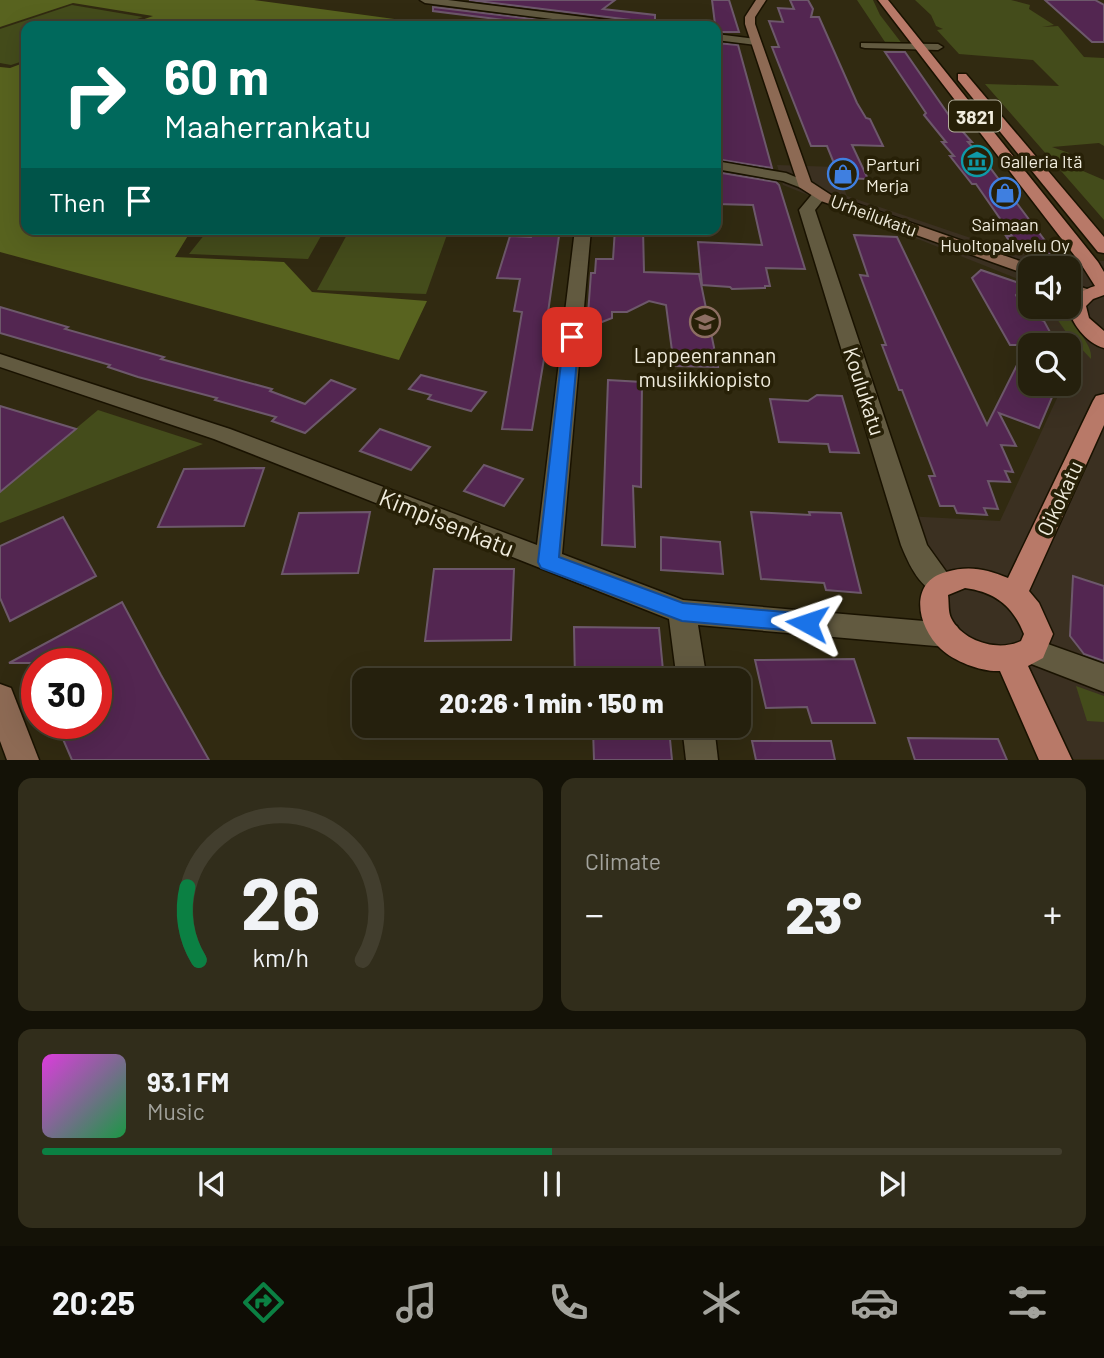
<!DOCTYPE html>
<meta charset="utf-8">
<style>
:root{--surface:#25200d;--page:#312d1b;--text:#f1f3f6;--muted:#a3a39d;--line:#423e2e;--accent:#0b8043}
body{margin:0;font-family:Barlow,sans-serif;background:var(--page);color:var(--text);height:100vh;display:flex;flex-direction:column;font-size:26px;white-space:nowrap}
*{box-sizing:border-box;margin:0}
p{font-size:23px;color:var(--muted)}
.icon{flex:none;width:38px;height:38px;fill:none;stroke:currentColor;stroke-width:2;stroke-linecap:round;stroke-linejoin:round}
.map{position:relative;height:760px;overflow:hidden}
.sheet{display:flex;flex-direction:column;gap:18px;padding:18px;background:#141207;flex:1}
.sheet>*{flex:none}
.hud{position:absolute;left:21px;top:21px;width:700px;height:214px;border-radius:14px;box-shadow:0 7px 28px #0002,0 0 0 2px var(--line);background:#00695c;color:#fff;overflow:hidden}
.controls{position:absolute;left:1018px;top:256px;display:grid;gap:14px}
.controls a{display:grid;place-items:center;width:63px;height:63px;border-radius:14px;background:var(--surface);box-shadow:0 7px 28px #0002,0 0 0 2px var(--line);font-size:35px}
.speed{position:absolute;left:21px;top:648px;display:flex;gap:14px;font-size:35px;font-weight:700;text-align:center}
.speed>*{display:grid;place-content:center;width:91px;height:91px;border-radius:50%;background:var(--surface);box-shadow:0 7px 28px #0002,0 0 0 2px var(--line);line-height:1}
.speed .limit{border:10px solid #d22;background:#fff;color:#111}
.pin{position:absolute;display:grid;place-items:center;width:60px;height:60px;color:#fff;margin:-30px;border-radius:14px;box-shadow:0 4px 10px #0006}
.me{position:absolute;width:77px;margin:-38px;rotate:275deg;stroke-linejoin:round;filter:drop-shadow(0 0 5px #0008)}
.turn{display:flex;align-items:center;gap:24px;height:147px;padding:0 28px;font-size:32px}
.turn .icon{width:91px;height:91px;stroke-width:2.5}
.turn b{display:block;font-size:49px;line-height:60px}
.then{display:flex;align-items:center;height:66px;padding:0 28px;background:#0003;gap:14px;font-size:26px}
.big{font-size:52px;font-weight:800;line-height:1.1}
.sheet .widget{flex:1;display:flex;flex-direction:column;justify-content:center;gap:10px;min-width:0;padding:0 24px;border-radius:14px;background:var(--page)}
.sheet .dial{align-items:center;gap:0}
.dial svg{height:182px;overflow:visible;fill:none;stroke:var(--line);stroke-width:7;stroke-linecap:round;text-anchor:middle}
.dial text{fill:var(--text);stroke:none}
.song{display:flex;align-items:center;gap:21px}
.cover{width:84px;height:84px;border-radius:10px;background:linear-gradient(135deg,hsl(300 70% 55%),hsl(140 70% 35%))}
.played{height:7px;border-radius:4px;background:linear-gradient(90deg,var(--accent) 50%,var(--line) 50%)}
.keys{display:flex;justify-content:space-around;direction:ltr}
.heat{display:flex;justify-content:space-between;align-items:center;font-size:38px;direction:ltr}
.sheet .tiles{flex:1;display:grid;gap:18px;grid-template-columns:1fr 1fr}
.widget:last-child{grid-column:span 2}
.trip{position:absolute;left:352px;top:668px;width:399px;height:70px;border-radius:14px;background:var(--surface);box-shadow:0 7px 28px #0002,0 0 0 2px var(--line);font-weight:800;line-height:70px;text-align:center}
.tabs{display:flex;height:112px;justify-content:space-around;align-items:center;background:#0f0d05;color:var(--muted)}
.tabs .icon{width:49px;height:49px}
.tabs .selected{color:var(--accent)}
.tabs b{font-size:32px;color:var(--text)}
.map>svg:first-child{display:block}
.commercial{fill:#3b3021}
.green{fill:#444c1b}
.forest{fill:#58631f}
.building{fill:#532651;stroke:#6d586b;stroke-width:2}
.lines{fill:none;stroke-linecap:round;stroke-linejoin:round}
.street-casing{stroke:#191200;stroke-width:3}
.secondary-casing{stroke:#191200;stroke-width:3}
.primary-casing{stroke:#191200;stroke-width:3}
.street{fill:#625a40;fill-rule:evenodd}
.secondary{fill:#8d6a54;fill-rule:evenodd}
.primary{fill:#b87968;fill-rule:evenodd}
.route{fill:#1a73e8;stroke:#114b97;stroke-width:2}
.labels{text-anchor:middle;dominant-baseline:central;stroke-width:7;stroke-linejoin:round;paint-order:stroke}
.far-poi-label{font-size:18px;fill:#f0ecdd;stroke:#272007;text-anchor:start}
.far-street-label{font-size:18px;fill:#f0ecdd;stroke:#272007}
.shield{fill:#272007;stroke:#b4af9d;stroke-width:2}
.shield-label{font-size:19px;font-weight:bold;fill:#f0ecdd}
.poi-label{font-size:21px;fill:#f0ecdd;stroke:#272007}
.street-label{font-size:21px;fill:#f0ecdd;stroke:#272007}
.near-street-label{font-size:24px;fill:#f0ecdd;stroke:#272007}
</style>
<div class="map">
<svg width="1104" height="760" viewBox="0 0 1104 760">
<rect width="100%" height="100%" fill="#312a11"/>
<path class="commercial" d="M777 165 836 167 847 196 1021 255 1104 261V759H1056L1010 661 989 659 932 605 905 516 1000 521 1064 383H1069V372L1076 356 1069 354V345H1057L1033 306H1069V268H1031V303L1023 291 1028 283 783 185Z"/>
<g class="green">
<path d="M857 0H873L880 15 903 45H887Z"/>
<path d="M915 0H1011L1030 5 1029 9 1054 25 1042 27 1058 26 1084 57 1104 58V146L1099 143 1052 147 1069 153 1083 171 1104 180V220L985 84 1059 86 1033 60 959 54 937 30 943 29 936 26 931 15Z"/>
<path d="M72 5 143 17 117 26H26V60L11 65 0 63V29Z"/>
<path d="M209 229H325L308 259 189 254Z"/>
<path d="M350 229H449L426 294 317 290Z"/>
<path d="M1048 306H1062C1069 323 1094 344 1091 359L1066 332Z"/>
<path d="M98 410 203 444 0 523V492Z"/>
<path d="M1076 686 1104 696V722L1087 721Z"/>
</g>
<g class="forest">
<path d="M0 0H254L446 26H125L153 16 73 3 0 27Z"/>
<path d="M26 62V229H192L175 257 284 262 312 292 427 301 399 360 0 252V67L10 68Z"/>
</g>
<g class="building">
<path d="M469 0H615L603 9 655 15V26H638L631 20Z"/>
<path d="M712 0H729L739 32H716Z"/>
<path d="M790 0H808L813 9 811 17H819L857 103 866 118 870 119 883 146 852 145 868 179 840 178 827 146H811L772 47H779L769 21 783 22 778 8 794 9Z"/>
<path d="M1045 0H1095L1104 5V42H1092Z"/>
<path d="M433 7 590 26H551L433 11Z"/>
<path d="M716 43 738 45 772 168 716 159Z"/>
<path d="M885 52H905L955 124H952H956L972 142H968L991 169 1055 254 1017 253 1006 236H1012L976 184H972L950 156H954L942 142H946L924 115 926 113Z"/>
<path d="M716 172 776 182 779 185 805 269 766 268 770 286H765V288L732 289 730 287 702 285 698 242 762 245 753 205 717 204Z"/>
<path d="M533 229H560L543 347H546L532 430 502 429 522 312 514 311 520 279 497 278 510 236 531 237Z"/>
<path d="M615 229H643L644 272 699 274 718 367 674 366 666 305 649 301 627 312H612V318L587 328 591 273H595L596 259H613Z"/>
<path d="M854 235 897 237 987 425 1027 345H1010L972 278 981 270 1025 285 1016 295 1028 315 1044 321 1057 345H1031V383H1058L1039 428 999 413 1016 446 1001 445 1013 472 1005 471 1010 482 988 481 998 509 984 508 987 515 957 513 954 506H940L929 476H935L902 390H899L882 345H886L860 275 868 276Z"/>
<path d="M0 307 68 327 65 329 164 357 161 359 272 389 270 391 305 404 331 380 355 389 305 433 272 421 276 417 215 400 217 398 138 377 108 367 110 365 0 333Z"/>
<path d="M421 375 486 392 471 411 428 399 431 395 409 389Z"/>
<path d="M608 380 642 382 641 487 633 486 635 547 602 545Z"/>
<path d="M817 395 842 396 859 453 830 452 828 444 779 442 770 399 808 401Z"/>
<path d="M0 406 76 429 0 492Z"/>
<path d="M380 429 430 447 411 470 360 451Z"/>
<path d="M484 465 523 479 504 506 464 491Z"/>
<path d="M264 468 244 526 158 527 184 469Z"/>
<path d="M370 512 358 573 282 574 299 513Z"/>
<path d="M751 512 810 515 809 512 841 513 861 593 826 590 824 583 761 579Z"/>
<path d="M63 517 96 576 10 621 0 598V546Z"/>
<path d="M661 537 720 542 723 574 661 570Z"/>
<path d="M434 569H514L511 640 425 641Z"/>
<path d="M1073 576 1104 586V661L1084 654 1070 636Z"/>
<path d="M122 602 161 675 209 760H72L56 723H96V663H9Z"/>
<path d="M574 627 659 628 664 681H575Z"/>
<path d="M854 659 875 723H812L807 707 766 708 755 660Z"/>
<path d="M593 729H669L672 760H594Z"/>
<path d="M908 738 998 739 1007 760H915Z"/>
<path d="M752 741H831L835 760H756Z"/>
</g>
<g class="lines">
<g class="street-casing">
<g id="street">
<path d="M420 0H448L631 23 636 26H609L425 3Z"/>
<path d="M716 34 756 39 761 42 756 45 716 40Z"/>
<path d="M861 43 938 44 943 47 938 50 865 48 861 47Z"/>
<path d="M716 161 786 173 812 184 804 189 783 181 716 169Z"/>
<path d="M819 190 827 195 815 210 927 545 955 584 951 592C925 601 909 565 901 545L799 210 814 192Z"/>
<path d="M575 229H591L562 554 683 600 947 623 957 626 961 635 957 644 947 647 698 625 707 681H677L669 619 214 439 0 367V354L230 429 537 545Z"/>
<path d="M1031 638 1104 664V692L1021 660 1016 651 1021 642Z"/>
<path d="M682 726H714L718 760H686Z"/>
</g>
</g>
<g class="secondary-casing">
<g id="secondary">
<path d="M756 0H766L755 17V24L811 182 831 195 1037 267 1031 268V276L821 201 799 187 745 24V17Z"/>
<path d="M1069 283 1093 291 1095 295 1086 301 1069 295Z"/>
<path d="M0 684 11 688 39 760H7L0 741Z"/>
</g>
</g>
<g class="primary-casing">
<g id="primary">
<path d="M878 0H888L1098 262 1104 272V295L1093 299 1086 306 1089 318 1104 331V348C1086 343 1071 323 1068 306 1074 296 1082 290 1095 286L1081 264Z"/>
<path d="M958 74H966L1104 237V253L1098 252 958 80Z"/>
<path d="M1104 394V425L1029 591 1039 603 1053 634 1043 658 1028 666 1072 760H1039L1000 671C982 672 955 662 941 649 917 627 908 582 946 572 969 565 986 569 1008 578L1093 401 1096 396ZM965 588C995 592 1013 606 1024 634L1021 641C999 652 963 642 951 618 948 612 949 602 948 595Z"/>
</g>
</g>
<use href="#street" class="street"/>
<use href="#secondary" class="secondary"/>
<use href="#primary" class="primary"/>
</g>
<path class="route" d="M572 332 579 337 559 557 683 603 807 614 814 616 817 623 814 629 807 632 682 621 541 568 538 562 564 337Z"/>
<defs>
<g id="museum-ring" transform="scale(1.575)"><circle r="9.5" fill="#272007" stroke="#0f9aa8" stroke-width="1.5"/><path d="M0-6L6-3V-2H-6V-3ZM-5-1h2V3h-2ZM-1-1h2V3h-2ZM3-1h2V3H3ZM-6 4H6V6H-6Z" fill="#0f9aa8"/></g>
<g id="shop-ring" transform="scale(1.575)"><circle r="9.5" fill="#272007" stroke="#3f7fe0" stroke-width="1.5"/><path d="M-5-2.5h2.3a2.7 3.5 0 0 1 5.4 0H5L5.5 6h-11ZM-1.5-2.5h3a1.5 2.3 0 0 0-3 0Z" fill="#3f7fe0"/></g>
<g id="school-ring" transform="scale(1.575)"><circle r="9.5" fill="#272007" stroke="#8d6e63" stroke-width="1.5"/><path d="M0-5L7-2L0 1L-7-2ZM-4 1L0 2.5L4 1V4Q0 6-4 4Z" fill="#8d6e63"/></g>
</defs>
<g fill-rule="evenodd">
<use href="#museum-ring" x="977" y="161"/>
<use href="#shop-ring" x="843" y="174"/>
<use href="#shop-ring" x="1005" y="193"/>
<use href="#school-ring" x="705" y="322"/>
</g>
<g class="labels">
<g class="far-poi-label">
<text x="1000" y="161">Galleria Itä</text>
<text x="866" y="164">Parturi<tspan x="866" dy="21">Merja</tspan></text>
<text x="1005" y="224" text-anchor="middle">Saimaan<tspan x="1005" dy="21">Huoltopalvelu Oy</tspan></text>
</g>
<g class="far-street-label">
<text transform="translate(874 215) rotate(20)">Urheilukatu</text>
</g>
<rect class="shield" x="949" y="100.5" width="52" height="31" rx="5"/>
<g class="shield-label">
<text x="975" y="116">3821</text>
</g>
<g class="poi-label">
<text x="705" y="354">Lappeenrannan<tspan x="705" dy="24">musiikkiopisto</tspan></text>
</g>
<g class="street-label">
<text transform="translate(865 391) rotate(72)">Koulukatu</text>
<text transform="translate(1059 498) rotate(-65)">Oikokatu</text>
</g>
<g class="near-street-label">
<text transform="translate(447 522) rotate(22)">Kimpisenkatu</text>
</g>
</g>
</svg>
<div class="controls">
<a><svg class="icon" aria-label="sound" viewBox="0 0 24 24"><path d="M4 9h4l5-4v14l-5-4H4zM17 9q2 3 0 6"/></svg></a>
<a><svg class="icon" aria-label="search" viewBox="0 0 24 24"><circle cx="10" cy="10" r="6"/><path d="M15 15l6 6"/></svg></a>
</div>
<div class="speed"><div class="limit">30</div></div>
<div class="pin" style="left:572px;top:337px;background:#d93025"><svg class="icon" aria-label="arrive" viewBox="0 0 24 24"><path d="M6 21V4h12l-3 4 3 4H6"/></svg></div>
<svg class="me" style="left:807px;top:623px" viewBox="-20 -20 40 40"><path d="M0-17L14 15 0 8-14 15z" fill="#1a73e8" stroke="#fff" stroke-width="4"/></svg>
<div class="trip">20:26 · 1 min · 150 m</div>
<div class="hud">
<div class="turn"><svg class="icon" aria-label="right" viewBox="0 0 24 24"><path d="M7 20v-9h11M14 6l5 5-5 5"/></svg><div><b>60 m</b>Maaherrankatu</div></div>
<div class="then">Then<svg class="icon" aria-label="arrive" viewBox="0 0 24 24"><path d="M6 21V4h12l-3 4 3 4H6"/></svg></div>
</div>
</div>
<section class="sheet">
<div class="tiles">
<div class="widget dial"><svg viewBox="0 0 100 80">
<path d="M14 69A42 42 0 1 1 86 69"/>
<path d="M14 69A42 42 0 0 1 9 37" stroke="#0b8043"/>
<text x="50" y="56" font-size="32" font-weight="700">26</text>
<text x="50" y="72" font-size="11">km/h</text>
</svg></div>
<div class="widget"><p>Climate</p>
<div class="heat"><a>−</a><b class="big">23°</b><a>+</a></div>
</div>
<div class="widget">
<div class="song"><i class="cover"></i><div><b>93.1 FM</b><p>Music</p></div></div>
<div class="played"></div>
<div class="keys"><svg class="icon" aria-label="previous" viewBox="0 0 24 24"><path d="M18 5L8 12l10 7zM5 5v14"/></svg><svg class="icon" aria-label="pause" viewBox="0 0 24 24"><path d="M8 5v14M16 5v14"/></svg><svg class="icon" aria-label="next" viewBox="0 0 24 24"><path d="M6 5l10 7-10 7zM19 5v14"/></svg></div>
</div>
</div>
</section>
<nav class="tabs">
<b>20:25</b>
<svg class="icon selected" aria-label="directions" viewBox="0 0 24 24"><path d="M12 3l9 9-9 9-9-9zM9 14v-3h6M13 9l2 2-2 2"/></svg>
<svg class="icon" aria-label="music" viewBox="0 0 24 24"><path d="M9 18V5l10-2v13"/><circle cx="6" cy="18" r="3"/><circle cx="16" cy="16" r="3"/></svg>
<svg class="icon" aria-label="phone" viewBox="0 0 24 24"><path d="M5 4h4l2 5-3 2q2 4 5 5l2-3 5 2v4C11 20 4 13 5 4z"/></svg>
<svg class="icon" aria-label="climate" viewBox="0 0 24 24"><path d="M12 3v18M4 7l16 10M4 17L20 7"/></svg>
<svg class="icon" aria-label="car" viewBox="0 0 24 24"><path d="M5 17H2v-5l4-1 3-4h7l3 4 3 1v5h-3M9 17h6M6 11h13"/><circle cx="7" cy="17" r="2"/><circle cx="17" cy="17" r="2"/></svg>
<svg class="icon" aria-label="filters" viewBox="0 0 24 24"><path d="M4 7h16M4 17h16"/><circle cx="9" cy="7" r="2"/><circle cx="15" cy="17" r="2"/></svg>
</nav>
